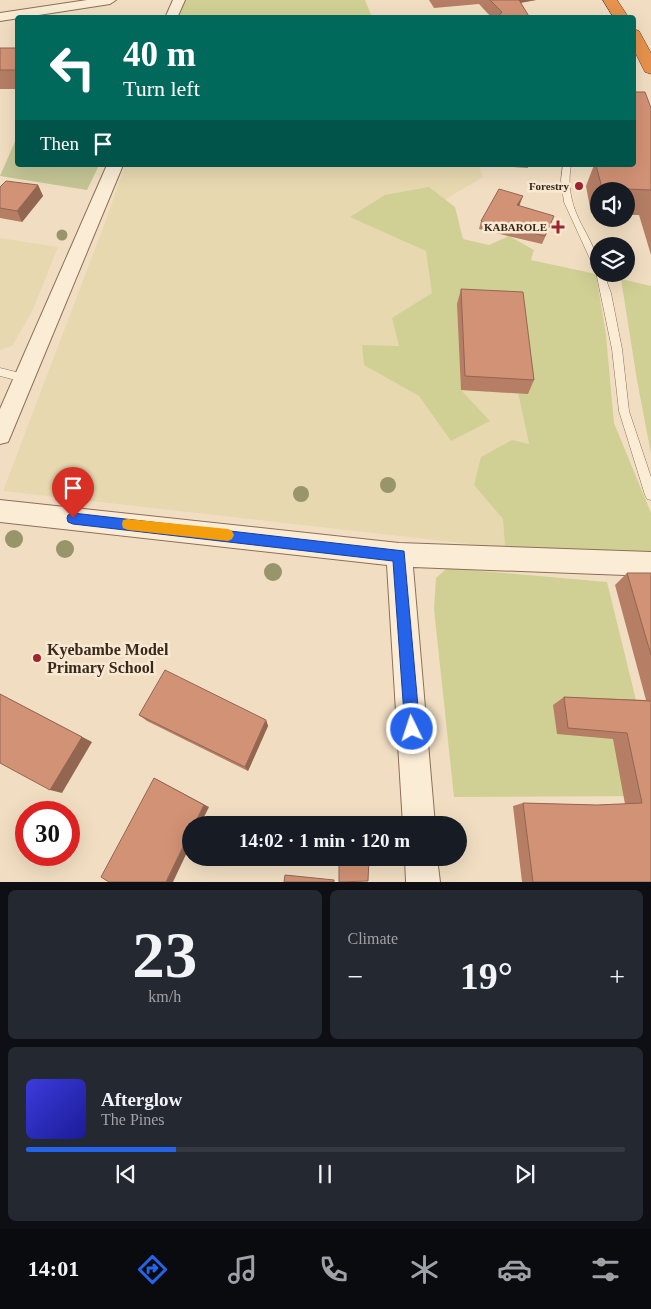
<!DOCTYPE html>
<meta charset="utf-8">
<style>
:root{--surface:#171b24;--page:#242831;--text:#f1f3f6;--muted:#9ea1a6;--line:#363941;--accent:#2563eb}
body{margin:0;font-family:"Times New Roman",serif;background:var(--page);color:var(--text);height:100vh;display:flex;flex-direction:column;font-size:19px;white-space:nowrap}
*{box-sizing:border-box;margin:0}
p{font-size:16px;color:var(--muted)}
.icon{flex:none;width:28px;height:28px;fill:none;stroke:currentColor;stroke-width:2;stroke-linecap:round;stroke-linejoin:round}
.map{position:relative;height:882px;overflow:hidden}
.details{display:flex;flex-direction:column;gap:8px;padding:8px;background:#0d0f14;flex:1}
.details>*{flex:none}
.guide{position:absolute;left:15px;top:15px;width:621px;height:152px;border-radius:5px;box-shadow:0 5px 20px #0002;background:#00695c;color:#fff;overflow:hidden}
.controls{position:absolute;left:590px;top:182px;display:grid;gap:10px}
.controls a{display:grid;place-items:center;width:45px;height:45px;border-radius:50%;background:var(--surface);box-shadow:0 5px 20px #0002;font-size:25px}
.speed{position:absolute;left:15px;top:801px;display:flex;gap:10px;font-size:25px;font-weight:700;text-align:center}
.speed>*{display:grid;place-content:center;width:65px;height:65px;border-radius:50%;background:var(--surface);box-shadow:0 5px 20px #0002;line-height:1}
.speed .limit{border:8px solid #d22;background:#fff;color:#111}
.pin{position:absolute;display:grid;place-items:center;width:42px;height:42px;color:#fff;margin:-51px -21px;border-radius:50% 50% 50% 0;rotate:-45deg;box-shadow:0 0 5px #0007}
.pin .icon{rotate:45deg}
.me{position:absolute;width:55px;margin:-28px;rotate:356deg;stroke-linejoin:round;filter:drop-shadow(0 0 4px #0008)}
.turn{display:flex;align-items:center;gap:18px;height:105px;padding:0 25px;font-size:22px}
.turn .icon{width:65px;height:65px;stroke-width:2.5}
.turn b{display:block;font-size:35px;line-height:42px}
.then{display:flex;align-items:center;height:48px;padding:0 25px;background:#0003;gap:10px;font-size:19px}
.big{font-size:38px;font-weight:700;line-height:1.1}
.details .widget{flex:1;display:flex;flex-direction:column;justify-content:center;gap:8px;min-width:0;padding:0 18px;border-radius:8px;background:var(--page)}
.details .dial{align-items:center;gap:0}
.dial b{font-size:65px;line-height:1}
.song{display:flex;align-items:center;gap:15px}
.cover{width:60px;height:60px;border-radius:8px;background:linear-gradient(135deg,hsl(240 70% 55%),hsl(240 70% 35%))}
.played{height:5px;border-radius:2px;background:linear-gradient(90deg,var(--accent) 25%,var(--line) 25%)}
.keys{display:flex;justify-content:space-around;direction:ltr}
.heat{display:flex;justify-content:space-between;align-items:center;font-size:28px;direction:ltr}
.details .tiles{flex:1;display:grid;gap:8px;grid-template-columns:1fr 1fr}
.widget:last-child{grid-column:span 2}
.trip{position:absolute;left:182px;top:816px;width:285px;height:50px;border-radius:25px;background:var(--surface);box-shadow:0 5px 20px #0002;font-weight:700;line-height:50px;text-align:center}
.dock{display:flex;height:80px;justify-content:space-around;align-items:center;background:#090b0e;color:var(--muted)}
.dock .icon{width:35px;height:35px}
.dock .current{color:var(--accent)}
.dock b{font-size:22px;color:var(--text)}
.map>svg:first-child{display:block}
.farmland{fill:#e7d8af}
.green{fill:#d0d095}
.cemetery{fill:#c4c595}
.lines{fill:none;stroke-linecap:round;stroke-linejoin:round}
.lane-casing{stroke:#8d6e58;stroke-width:1}
.street-casing{stroke:#8d6e58;stroke-width:2}
.highway-casing{stroke:#5a3d2c;stroke-width:1}
.lane{fill:#fbecd6;fill-rule:evenodd}
.street{fill:#fbecd6;fill-rule:evenodd}
.highway{fill:#e7924d;fill-rule:evenodd}
.tree{fill:#99956a}
.wall{fill:#b57e65}
.shaded-wall{fill:#936652}
.building{fill:#d29275;stroke:#936652}
.route{fill:#2563eb;stroke:#184099}
.slow{fill:#f59e0b}
.poi-dot{fill:#a02332;stroke:#f8e9d2;stroke-width:2}
.labels{text-anchor:middle;dominant-baseline:central;stroke-width:5;stroke-linejoin:round;paint-order:stroke}
.far-poi-label{font-size:11px;font-weight:bold;fill:#3b281d;stroke:#f8e9d2;text-anchor:end}
.near-poi-label{font-size:16px;font-weight:bold;fill:#3b281d;stroke:#f8e9d2;text-anchor:start}
</style>
<div class="map">
<svg width="651" height="882" viewBox="0 0 651 882">
<rect width="100%" height="100%" fill="#f1dec2"/>
<g class="farmland">
<path d="M125 165H479L483 177 421 214 463 239 461 390 518 393 529 445 512 440 474 485 503 519 505 548 3 491 106 220Z"/>
<path d="M0 238 58 247 32 312 12 346 0 350Z"/>
</g>
<g class="green">
<path d="M181 0H365L372 17 173 18Z"/>
<path d="M429 187 455 207 463 239 489 245 509 236 534 250 531 260 596 274 606 335 614 423 651 513V553L505 548 503 519 474 485 481 457 512 440 529 444 518 393 528 394 461 390 490 421 451 441 419 396 364 365 362 345 399 346 392 318 432 293 426 251 350 217 385 195Z"/>
<path d="M621 279 651 286V454L637 380Z"/>
<path d="M447 568 607 582 638 708 651 796 454 797 434 609 436 578Z"/>
</g>
<path class="cemetery" d="M17 137 18 165H99L87 190 0 176Z"/>
<g class="lines">
<g class="lane-casing">
<g id="lane">
<path d="M563 165H571C569 177 569 188 572 200 578 227 599 245 599 274H604L611 293 622 349 629 411 651 477V500L647 499 645 495 619 411 612 349 596 272 564 202 561 180Z"/>
<path d="M0 368 28 375 29 378 24 382 0 376Z"/>
</g>
</g>
<g class="street-casing">
<g id="street">
<path d="M87 0H116L110 4 0 21V13Z"/>
<path d="M173 0H185L177 18H165Z"/>
<path d="M107 165H123L11 435 8 442 0 444V409Z"/>
<path d="M0 500 399 543 651 552V576L413 567 435 825H403L387 565 0 522Z"/>
<path d="M405 858H437L440 882H406Z"/>
</g>
</g>
<g class="highway-casing">
<g id="highway">
<path d="M603 0H617L629 18H614Z"/>
<path d="M634 29 639 31 651 53V74L645 72 634 50Z"/>
</g>
</g>
<use href="#lane" class="lane"/>
<use href="#street" class="street"/>
<use href="#highway" class="highway"/>
</g>
<g class="tree">
<circle cx="62" cy="235" r="5.5"/>
<circle cx="388" cy="485" r="8"/>
<circle cx="301" cy="494" r="8"/>
<circle cx="14" cy="539" r="9"/>
<circle cx="65" cy="549" r="9"/>
<circle cx="273" cy="572" r="9"/>
</g>
<g class="wall">
<path d="M429 0H536L521 3 530 18H492L479 4 434 8Z"/>
<rect x="0" y="48" width="18" height="41"/>
<path d="M651 108V255L639 215H626V191H599V213H591L586 186 594 165H634Z"/>
<path d="M498 165H528V168L498 166Z"/>
<path d="M38 185 43 196 22 222 0 218V187Z"/>
<path d="M520 204 519 206 551 224 542 244 479 229 481 221Z"/>
<path d="M461 289 534 380 528 394 461 390 457 304Z"/>
<path d="M627 573H651V882H522L513 806 523 803 597 805 625 804 613 739 557 734 553 705 564 697 646 700 615 585Z"/>
<path d="M139 715 266 720 268 726 248 771 147 721Z"/>
</g>
<g class="shaded-wall">
<path d="M511 0H536L511 4Z"/>
<path d="M38 185 43 196 22 222 17 211Z"/>
<path d="M523 196 520 204 515 213 517 205Z"/>
<path d="M0 694 92 742 62 793 50 790Z"/>
<path d="M266 720 268 726 248 771 245 767Z"/>
<path d="M154 778 209 807 200 825H194Z"/>
<path d="M191 830V844L173 882H166Z"/>
</g>
<g class="building">
<path d="M490 0H519L530 18H497L502 12Z"/>
<rect x="0" y="48" width="18" height="22"/>
<path d="M634 92H645L651 108V190L602 188 596 165H634Z"/>
<path d="M6 181 38 185 17 211 0 208V187Z"/>
<path d="M499 189 523 196 517 205 554 216 545 236 481 221Z"/>
<path d="M461 289 523 292 534 380 465 376Z"/>
<path d="M627 573H651V655Z"/>
<path d="M165 670 266 720 245 767 139 715Z"/>
<path d="M0 694 82 737 50 790 0 763Z"/>
<path d="M564 697 651 701V882H533L523 803 597 805 642 803 627 733 568 728Z"/>
<path d="M154 778 204 805 194 825H191V830L166 882H109L101 877Z"/>
<path d="M339 858H369L368 881 339 882Z"/>
<path d="M285 875 334 880V882H284Z"/>
</g>
<path class="route" d="M73 513 404 551 420 729 417 734 412 736 407 734 405 729 393 561 73 524 68 522 67 518 68 515Z"/>
<path class="slow" d="M128 519 228 529 232 531 234 535 232 539 228 541 128 530 123 528 122 524 123 520Z"/>
<g class="poi-dot">
<circle cx="579" cy="186" r="5"/>
<path d="M555.5 219.5h5v5h5v5h-5v5h-5v-5h-5v-5h5z"/>
<circle cx="37" cy="658" r="5"/>
</g>
<g class="labels">
<g class="far-poi-label">
<text x="569" y="186">Forestry</text>
<text x="547" y="227">KABAROLE</text>
</g>
<g class="near-poi-label">
<text x="47" y="649">Kyebambe Model<tspan x="47" dy="18">Primary School</tspan></text>
</g>
</g>
</svg>
<div class="controls">
<a><svg class="icon" aria-label="sound" viewBox="0 0 24 24"><path d="M4 9h4l5-4v14l-5-4H4zM17 9q2 3 0 6"/></svg></a>
<a><svg class="icon" aria-label="layers" viewBox="0 0 24 24"><path d="M12 4l9 5-9 5-9-5zM3 14l9 5 9-5"/></svg></a>
</div>
<div class="speed"><div class="limit">30</div></div>
<div class="pin" style="left:73px;top:518px;background:#d93025"><svg class="icon" aria-label="arrive" viewBox="0 0 24 24"><path d="M6 21V4h12l-3 4 3 4H6"/></svg></div>
<svg class="me" style="left:412px;top:729px" viewBox="-20 -20 40 40"><circle r="17" fill="#2563eb" stroke="#fff" stroke-width="3"/><path d="M0-11L8 9 0 5-8 9z" fill="#fff"/></svg>
<div class="trip">14:02 · 1 min · 120 m</div>
<div class="guide">
<div class="turn"><svg class="icon" aria-label="left" viewBox="0 0 24 24"><path d="M17 20v-9H6M10 6l-5 5 5 5"/></svg><div><b>40 m</b>Turn left</div></div>
<div class="then">Then<svg class="icon" aria-label="arrive" viewBox="0 0 24 24"><path d="M6 21V4h12l-3 4 3 4H6"/></svg></div>
</div>
</div>
<section class="details">
<div class="tiles">
<div class="widget dial"><b>23</b><p>km/h</p></div>
<div class="widget"><p>Climate</p>
<div class="heat"><a>−</a><b class="big">19°</b><a>+</a></div>
</div>
<div class="widget">
<div class="song"><i class="cover"></i><div><b>Afterglow</b><p>The Pines</p></div></div>
<div class="played"></div>
<div class="keys"><svg class="icon" aria-label="previous" viewBox="0 0 24 24"><path d="M18 5L8 12l10 7zM5 5v14"/></svg><svg class="icon" aria-label="pause" viewBox="0 0 24 24"><path d="M8 5v14M16 5v14"/></svg><svg class="icon" aria-label="next" viewBox="0 0 24 24"><path d="M6 5l10 7-10 7zM19 5v14"/></svg></div>
</div>
</div>
</section>
<nav class="dock">
<b>14:01</b>
<svg class="icon current" aria-label="directions" viewBox="0 0 24 24"><path d="M12 3l9 9-9 9-9-9zM9 14v-3h6M13 9l2 2-2 2"/></svg>
<svg class="icon" aria-label="music" viewBox="0 0 24 24"><path d="M9 18V5l10-2v13"/><circle cx="6" cy="18" r="3"/><circle cx="16" cy="16" r="3"/></svg>
<svg class="icon" aria-label="phone" viewBox="0 0 24 24"><path d="M5 4h4l2 5-3 2q2 4 5 5l2-3 5 2v4C11 20 4 13 5 4z"/></svg>
<svg class="icon" aria-label="climate" viewBox="0 0 24 24"><path d="M12 3v18M4 7l16 10M4 17L20 7"/></svg>
<svg class="icon" aria-label="car" viewBox="0 0 24 24"><path d="M5 17H2v-5l4-1 3-4h7l3 4 3 1v5h-3M9 17h6M6 11h13"/><circle cx="7" cy="17" r="2"/><circle cx="17" cy="17" r="2"/></svg>
<svg class="icon" aria-label="filters" viewBox="0 0 24 24"><path d="M4 7h16M4 17h16"/><circle cx="9" cy="7" r="2"/><circle cx="15" cy="17" r="2"/></svg>
</nav>
